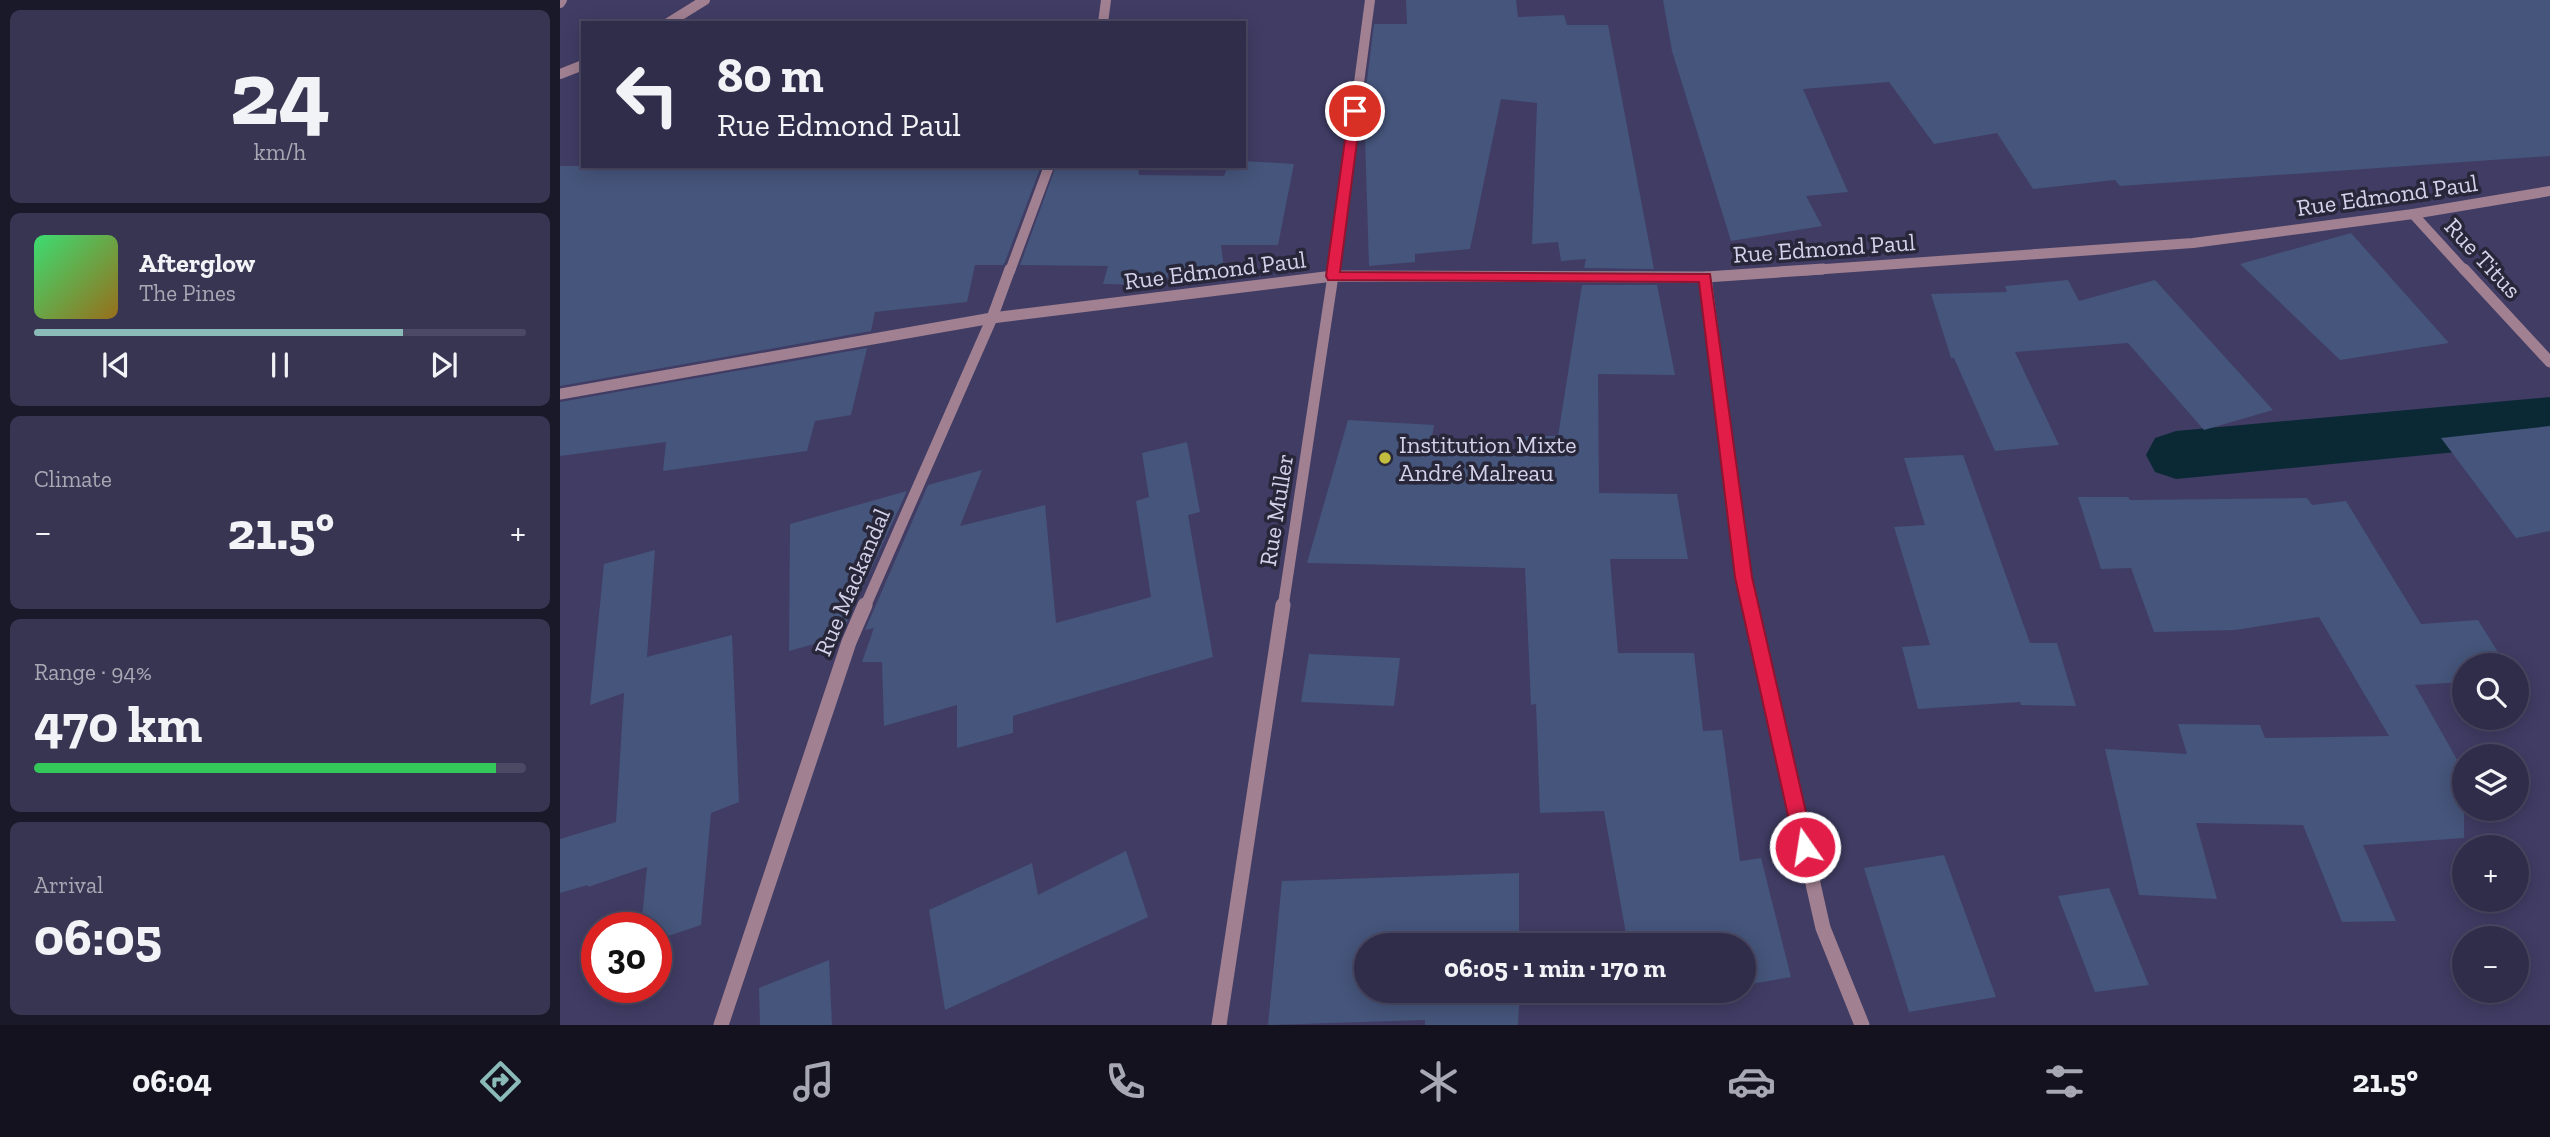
<!DOCTYPE html>
<meta charset="utf-8">
<style>
:root{--surface:#302d4b;--page:#383552;--text:#f1f3f6;--muted:#a8a8b5;--line:#4b4963;--accent:#8bbbb9}
body{margin:0;font-family:"Zilla Slab",serif;background:var(--page);color:var(--text);height:100vh;display:flex;flex-direction:column;font-size:26px;white-space:nowrap}
*{box-sizing:border-box;margin:0}
p{font-size:23px;color:var(--muted)}
.icon{flex:none;width:38px;height:38px;fill:none;stroke:currentColor;stroke-width:2;stroke-linecap:round;stroke-linejoin:round}
.map{position:relative;flex:1;overflow:hidden}
.side{display:flex;flex-direction:column;gap:10px;padding:10px;background:#1a1929;width:560px}
.side>*{flex:none}
.top-card{position:absolute;left:21px;top:21px;width:665px;height:147px;border-radius:0px;box-shadow:0 4px 18px #0003,0 0 0 2px var(--line);background:#302d4b;color:var(--text);overflow:hidden}
.fabs{position:absolute;left:1892px;top:653px;display:grid;gap:14px}
.fabs a{display:grid;place-items:center;width:77px;height:77px;border-radius:50%;background:var(--surface);box-shadow:0 4px 18px #0003,0 0 0 2px var(--line);font-size:35px}
.speed{position:absolute;left:21px;top:912px;display:flex;gap:14px;font-size:35px;font-weight:700;text-align:center}
.speed>*{display:grid;place-content:center;width:91px;height:91px;border-radius:50%;background:var(--surface);box-shadow:0 4px 18px #0003,0 0 0 2px var(--line);line-height:1}
.speed .limit{border:10px solid #d22;background:#fff;color:#111}
.pin{position:absolute;display:grid;place-items:center;width:60px;height:60px;color:#fff;margin:-30px;border:4px solid #fff;border-radius:50%;box-shadow:0 2px 7px #0007}
.me{position:absolute;width:77px;margin:-38px;rotate:347deg;stroke-linejoin:round;filter:drop-shadow(0 0 5px #0008)}
.turn{display:flex;align-items:center;gap:24px;height:147px;padding:0 21px;font-size:32px}
.turn .icon{width:91px;height:91px;stroke-width:2.5}
.turn b{display:block;font-size:49px;line-height:60px}
.big{font-size:52px;font-weight:700;line-height:1.1}
.side .tile{flex:1;display:flex;flex-direction:column;justify-content:center;gap:10px;min-width:0;padding:0 24px;border-radius:10px;background:var(--page)}
.side .dial{align-items:center;gap:0}
.dial b{font-size:91px;line-height:1}
.song{display:flex;align-items:center;gap:21px}
.cover{width:84px;height:84px;border-radius:10px;background:linear-gradient(135deg,hsl(140 70% 55%),hsl(40 70% 35%))}
.played{height:7px;border-radius:4px;background:linear-gradient(90deg,var(--accent) 75%,var(--line) 75%)}
.keys{display:flex;justify-content:space-around;direction:ltr}
.heat{display:flex;justify-content:space-between;align-items:center;font-size:38px;direction:ltr}
.charge{height:10px;border-radius:5px;background:linear-gradient(90deg,#34c759 94%,var(--line) 0)}
.trip{position:absolute;left:794px;top:933px;width:402px;height:70px;border-radius:35px;background:var(--surface);box-shadow:0 4px 18px #0003,0 0 0 2px var(--line);font-weight:700;line-height:70px;text-align:center}
.dock{display:flex;height:112px;justify-content:space-around;align-items:center;background:#13121e;color:var(--muted)}
.dock .icon{width:49px;height:49px}
.dock .selected{color:var(--accent)}
.dock b{font-size:32px;color:var(--text)}
main{display:flex;flex:1;min-height:0}
.map>svg:first-child{display:block}
.lines{fill:none;stroke-linecap:round;stroke-linejoin:round}
.canal{fill:#0b2934;fill-rule:evenodd}
.building{fill:#45557b}
.minor-far2{stroke:#a18091;stroke-width:10}
.minor-far1{stroke:#a18091;stroke-width:11}
.minor{stroke:#a18091;stroke-width:15}
.route{fill:#e11d48;stroke:#92132f;stroke-width:2}
.poi-dot{fill:#c2bd3f;stroke:#282639;stroke-width:2.5}
.labels{text-anchor:middle;dominant-baseline:central;stroke-width:7;stroke-linejoin:round;paint-order:stroke}
.street-label{font-size:24px;fill:#d3d2ea;stroke:#282639}
.poi-label{font-size:24px;fill:#d3d2ea;stroke:#282639;text-anchor:start}
</style>
<main>
<section class="side">
<div class="tile dial"><b>24</b><p>km/h</p></div>
<div class="tile">
<div class="song"><i class="cover"></i><div><b>Afterglow</b><p>The Pines</p></div></div>
<div class="played"></div>
<div class="keys"><svg class="icon" aria-label="previous" viewBox="0 0 24 24"><path d="M18 5L8 12l10 7zM5 5v14"/></svg><svg class="icon" aria-label="pause" viewBox="0 0 24 24"><path d="M8 5v14M16 5v14"/></svg><svg class="icon" aria-label="next" viewBox="0 0 24 24"><path d="M6 5l10 7-10 7zM19 5v14"/></svg></div>
</div>
<div class="tile"><p>Climate</p>
<div class="heat"><a>−</a><b class="big">21.5°</b><a>+</a></div>
</div>
<div class="tile"><p>Range · 94%</p><b class="big">470 km</b><div class="charge"></div></div>
<div class="tile"><p>Arrival</p><b class="big">06:05</b></div>
</section>
<div class="map">
<svg width="1990" height="1025" viewBox="0 0 1990 1025">
<rect width="100%" height="100%" fill="#403c64"/>
<g class="lines">
<path class="canal" d="M1990 397V443L1616 479 1595 472 1586 455 1595 438 1616 431Z"/>
</g>
<g class="building">
<path d="M846 0H956L958 17 1004 15 1007 25H1048L1094 269 1024 268 1026 259 1001 261 998 242 972 244 977 103 941 99 910 249 855 254V262L809 266 804 104 814 24H847Z"/>
<path d="M1103 0H1990V156L1560 186 1555 180 1473 189 1437 133 1374 144 1329 82 1243 89 1288 192 1246 196 1262 226 1171 241 1112 51Z"/>
<path d="M684 161 734 164 718 245H661L664 268 594 280 593 285 543 284 548 266 460 265 496 166H578L579 175 664 176 668 166H684Z"/>
<path d="M0 166H481L445 262 443 265H415L407 302 315 312 311 331 0 386Z"/>
<path d="M1791 233 1889 343 1780 360 1680 264Z"/>
<path d="M1508 280 1519 301 1595 280 1713 410 1644 430 1568 343 1455 352 1499 445 1435 451 1394 358H1391L1371 294 1447 292 1445 286Z"/>
<path d="M1022 285H1097L1115 375 1038 374 1039 493 1117 494 1128 559H1050L1058 653H1134L1143 731 1162 730 1180 861 1201 858 1231 977 1185 985V945H1068L1044 811 980 813 976 704 971 705 965 568 747 563 788 420 874 425 870 448 964 453 965 436H998Z"/>
<path d="M307 348 291 415 255 421 247 451 103 471 106 442 0 456V402Z"/>
<path d="M1990 426V531L1956 538 1881 438Z"/>
<path d="M627 442 640 512 628 515 653 657 453 716V733L397 748V705L324 726 322 662H302L314 628 305 630 368 485 422 470 400 526 485 505 496 623 591 597 576 501 589 497 582 453Z"/>
<path d="M1403 455 1470 643H1497L1516 706 1461 705 1460 702 1358 709 1342 647 1370 645 1334 527 1365 525 1344 458Z"/>
<path d="M347 491 280 637 229 651 230 524Z"/>
<path d="M1518 497H1568L1570 500 1747 498 1752 505 1786 501 1861 624 1918 620 1946 665H1904V682L1855 685 1904 772V838L1803 845 1836 921 1782 922 1743 825 1636 823 1657 899 1579 895 1545 749 1627 754 1618 724 1700 725 1705 738 1829 736 1759 617 1675 630 1594 632 1571 568 1541 569Z"/>
<path d="M95 550 87 657 172 635 179 802 151 813 141 925 96 940V928H81L87 867 28 887V885L0 893V839L56 822 64 693 30 705 44 564Z"/>
<path d="M749 654 840 658 834 706 741 702Z"/>
<path d="M566 851 588 917 385 1010 369 910 472 863 478 895Z"/>
<path d="M1384 855 1436 997 1349 1012 1304 868Z"/>
<path d="M959 873V945H807V990H960L958 1025H865V1020L708 1025 722 881Z"/>
<path d="M1549 888 1589 985 1535 992 1498 896Z"/>
<path d="M269 960 272 1025H200L199 988Z"/>
<path d="M1075 990H1149L1077 1002Z"/>
</g>
<g class="lines">
<g class="minor-far2">
<path d="M0 3 2 0"/>
<path d="M108 23 145 0"/>
<path d="M543 23 546 0"/>
<path d="M0 74 23 65"/>
<path d="M1853 214 1905 271"/>
<path d="M450 271 489 166"/>
<path d="M774 271 810 0"/>
<path d="M1237 271 1633 243 1853 214 1990 191"/>
</g>
<g class="minor-far1">
<path d="M1904 269 1990 362"/>
<path d="M1146 277 1184 577 1191 607"/>
<path d="M0 394 432 318 773 276 1146 277 1263 269"/>
<path d="M305 607 432 318 450 269"/>
<path d="M723 607 774 269"/>
</g>
<g class="minor">
<path d="M1190 605 1263 928 1302 1025"/>
<path d="M161 1025 289 642 305 605"/>
<path d="M659 1025 723 605"/>
</g>
</g>
<path class="route" d="M795 107 801 111 780 272 1150 274 1192 577 1254 847 1252 854 1245 856 1238 854 1235 847 1175 577 1139 282 768 280 766 276 789 111Z"/>
<circle class="poi-dot" cx="825" cy="458" r="7"/>
<g class="labels">
<g class="street-label">
<text transform="translate(1827 195) rotate(-8)">Rue Edmond Paul</text>
<text transform="translate(1264 248) rotate(-4)">Rue Edmond Paul</text>
<text transform="translate(1923 258) rotate(47)">Rue Titus</text>
<text transform="translate(655 270) rotate(-7)">Rue Edmond Paul</text>
<text transform="translate(716 510) rotate(-81)">Rue Muller</text>
<text transform="translate(292 582) rotate(-67)">Rue Mackandal</text>
</g>
<g class="poi-label">
<text x="839" y="444">Institution Mixte<tspan x="839" dy="28">André Malreau</tspan></text>
</g>
</g>
</svg>
<div class="fabs">
<a><svg class="icon" aria-label="search" viewBox="0 0 24 24"><circle cx="10" cy="10" r="6"/><path d="M15 15l6 6"/></svg></a>
<a><svg class="icon" aria-label="layers" viewBox="0 0 24 24"><path d="M12 4l9 5-9 5-9-5zM3 14l9 5 9-5"/></svg></a>
<a>+</a>
<a>−</a>
</div>
<div class="speed"><div class="limit">30</div></div>
<div class="pin" style="left:795px;top:111px;background:#d93025"><svg class="icon" aria-label="arrive" viewBox="0 0 24 24"><path d="M6 21V4h12l-3 4 3 4H6"/></svg></div>
<svg class="me" style="left:1245px;top:847px" viewBox="-20 -20 40 40"><circle r="17" fill="#e11d48" stroke="#fff" stroke-width="3"/><path d="M0-11L8 9 0 5-8 9z" fill="#fff"/></svg>
<div class="trip">06:05 · 1 min · 170 m</div>
<div class="top-card">
<div class="turn"><svg class="icon" aria-label="left" viewBox="0 0 24 24"><path d="M17 20v-9H6M10 6l-5 5 5 5"/></svg><div><b>80 m</b>Rue Edmond Paul</div></div>
</div>
</div>
</main>
<nav class="dock">
<b>06:04</b>
<svg class="icon selected" aria-label="directions" viewBox="0 0 24 24"><path d="M12 3l9 9-9 9-9-9zM9 14v-3h6M13 9l2 2-2 2"/></svg>
<svg class="icon" aria-label="music" viewBox="0 0 24 24"><path d="M9 18V5l10-2v13"/><circle cx="6" cy="18" r="3"/><circle cx="16" cy="16" r="3"/></svg>
<svg class="icon" aria-label="phone" viewBox="0 0 24 24"><path d="M5 4h4l2 5-3 2q2 4 5 5l2-3 5 2v4C11 20 4 13 5 4z"/></svg>
<svg class="icon" aria-label="climate" viewBox="0 0 24 24"><path d="M12 3v18M4 7l16 10M4 17L20 7"/></svg>
<svg class="icon" aria-label="car" viewBox="0 0 24 24"><path d="M5 17H2v-5l4-1 3-4h7l3 4 3 1v5h-3M9 17h6M6 11h13"/><circle cx="7" cy="17" r="2"/><circle cx="17" cy="17" r="2"/></svg>
<svg class="icon" aria-label="filters" viewBox="0 0 24 24"><path d="M4 7h16M4 17h16"/><circle cx="9" cy="7" r="2"/><circle cx="15" cy="17" r="2"/></svg>
<b>21.5°</b>
</nav>
